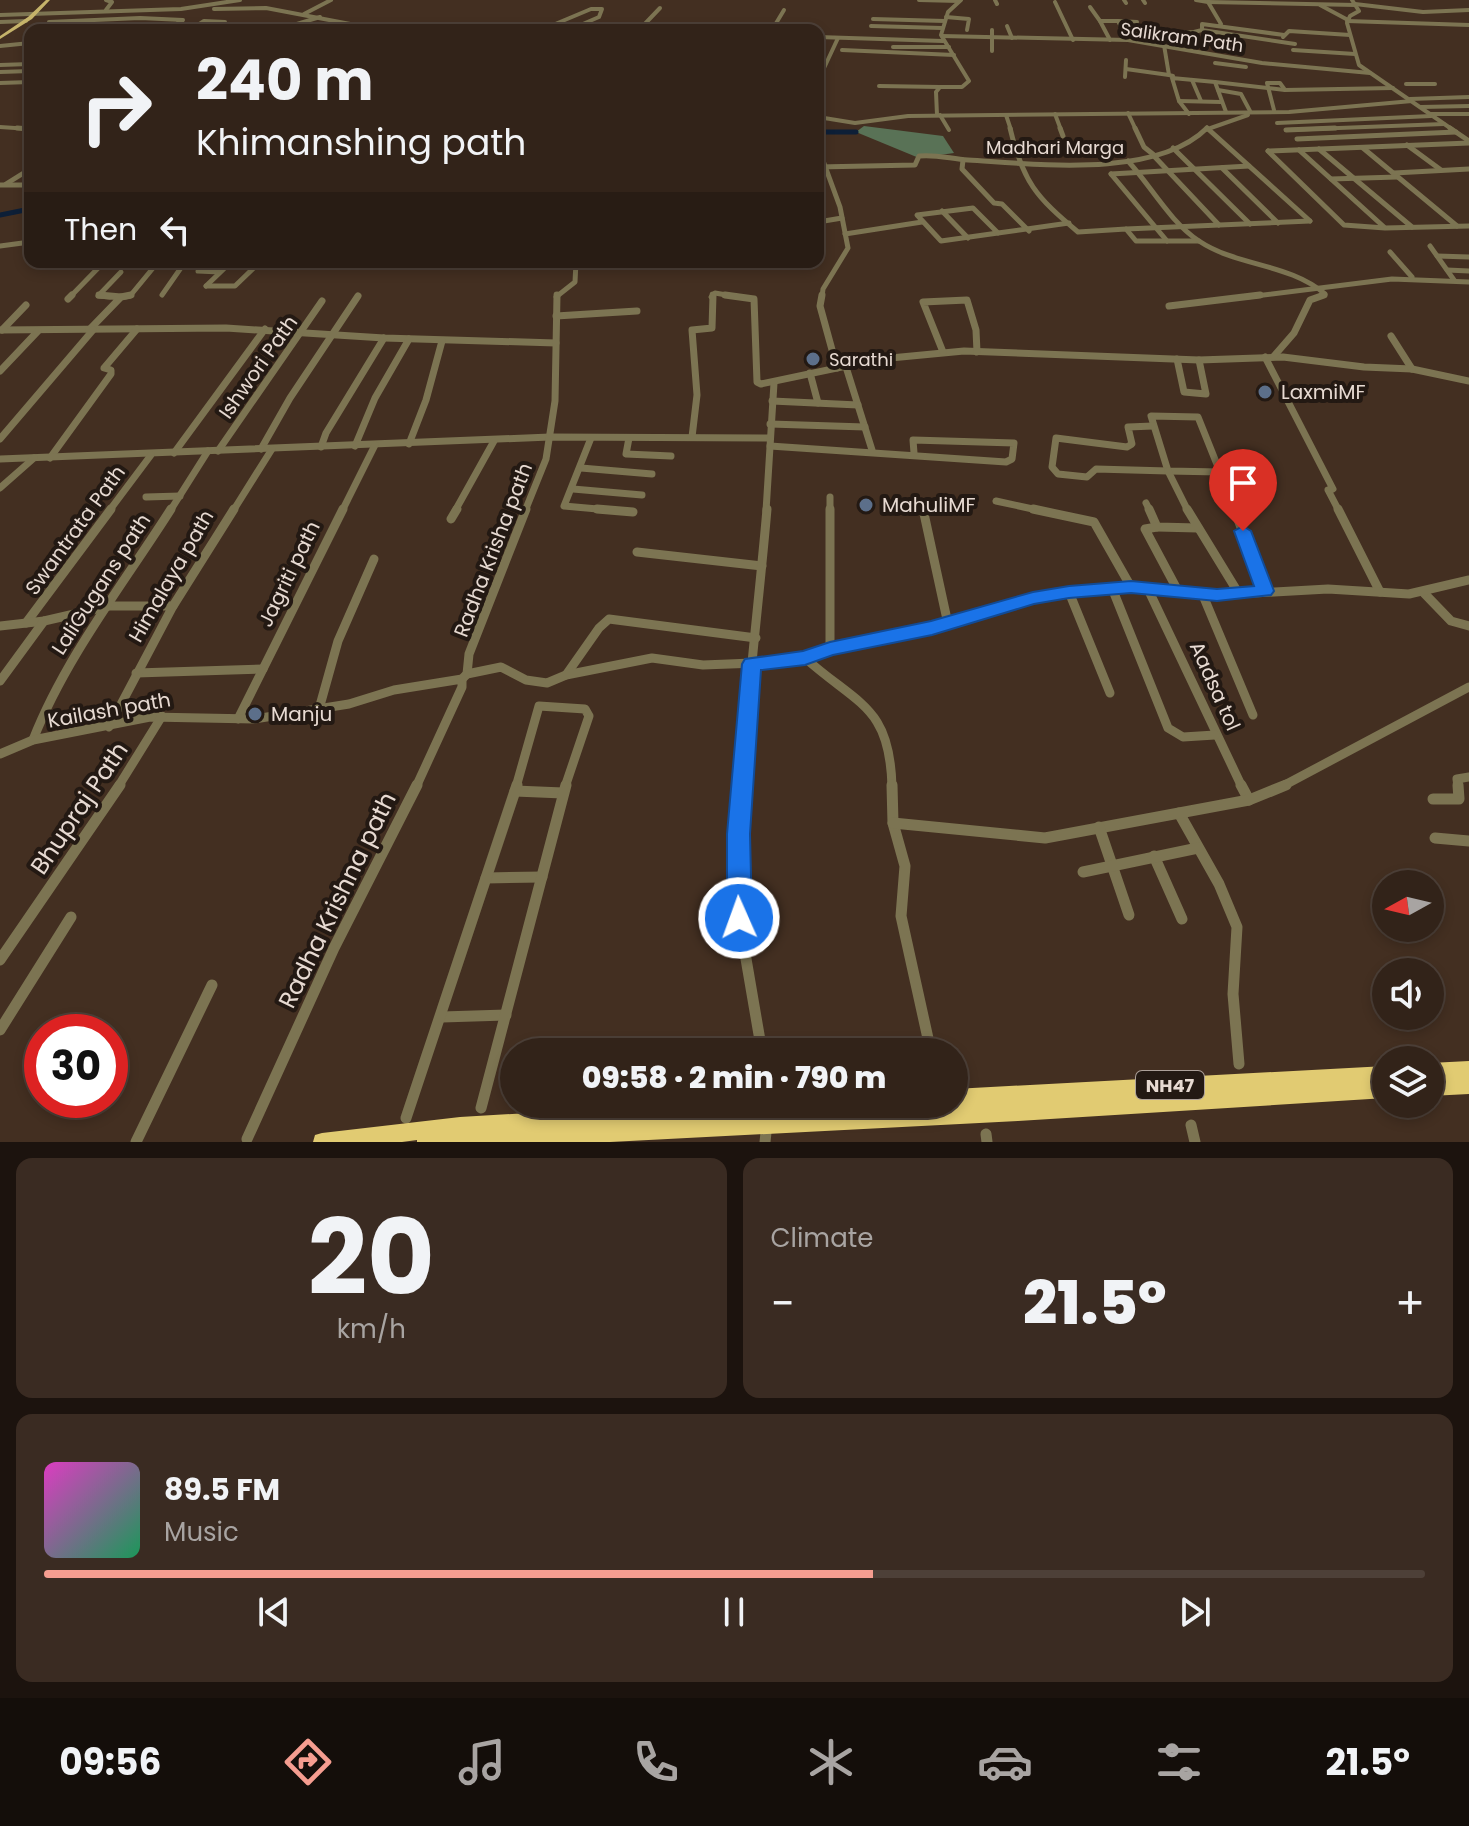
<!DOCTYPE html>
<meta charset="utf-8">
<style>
:root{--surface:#322319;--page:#3a2b22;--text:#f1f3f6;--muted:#a8a4a2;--line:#4d4038;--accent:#f59d90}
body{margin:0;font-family:Poppins,sans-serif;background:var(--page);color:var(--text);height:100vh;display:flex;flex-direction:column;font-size:30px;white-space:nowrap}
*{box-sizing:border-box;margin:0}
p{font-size:26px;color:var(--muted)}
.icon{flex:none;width:44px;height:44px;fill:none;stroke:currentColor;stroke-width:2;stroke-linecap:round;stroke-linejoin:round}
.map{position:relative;height:1142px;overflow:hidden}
.panel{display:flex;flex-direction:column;gap:16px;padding:16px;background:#1c130e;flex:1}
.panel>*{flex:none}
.banner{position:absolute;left:24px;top:24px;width:800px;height:244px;border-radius:16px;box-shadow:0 4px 12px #0003,0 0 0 2px var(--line);background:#322319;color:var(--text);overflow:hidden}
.needle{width:52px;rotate:262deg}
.controls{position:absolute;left:1372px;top:870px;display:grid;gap:16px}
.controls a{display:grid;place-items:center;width:72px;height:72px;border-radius:50%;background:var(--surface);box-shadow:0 4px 12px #0003,0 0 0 2px var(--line);font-size:40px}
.speed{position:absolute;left:24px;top:1014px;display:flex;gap:16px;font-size:40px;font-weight:700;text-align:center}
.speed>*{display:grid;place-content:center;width:104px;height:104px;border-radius:50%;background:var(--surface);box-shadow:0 4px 12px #0003,0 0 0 2px var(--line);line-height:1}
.speed .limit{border:12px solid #d22;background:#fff;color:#111}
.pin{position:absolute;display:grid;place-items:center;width:68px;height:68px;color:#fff;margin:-82px -34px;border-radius:50% 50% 50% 0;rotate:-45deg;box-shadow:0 0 8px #0007}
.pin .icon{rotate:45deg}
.me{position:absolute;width:88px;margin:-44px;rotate:358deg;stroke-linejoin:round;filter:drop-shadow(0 0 6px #0008)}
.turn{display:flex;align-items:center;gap:28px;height:168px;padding:0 40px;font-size:36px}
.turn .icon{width:104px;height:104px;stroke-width:2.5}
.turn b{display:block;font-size:56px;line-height:68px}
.then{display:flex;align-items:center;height:76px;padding:0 40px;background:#0003;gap:16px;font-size:30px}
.big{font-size:60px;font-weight:800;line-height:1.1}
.panel .widget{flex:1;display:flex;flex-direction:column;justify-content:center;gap:12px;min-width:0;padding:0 28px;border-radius:16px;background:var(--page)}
.panel .dial{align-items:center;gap:0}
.dial b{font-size:104px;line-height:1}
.song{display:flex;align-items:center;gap:24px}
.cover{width:96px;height:96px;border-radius:12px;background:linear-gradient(135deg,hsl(310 70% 55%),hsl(150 70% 35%))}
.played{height:8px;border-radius:4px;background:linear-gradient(90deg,var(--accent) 60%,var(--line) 60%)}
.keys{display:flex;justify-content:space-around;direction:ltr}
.heat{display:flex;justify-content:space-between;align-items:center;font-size:44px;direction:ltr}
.panel .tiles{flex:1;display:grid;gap:16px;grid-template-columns:1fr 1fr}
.widget:last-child{grid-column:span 2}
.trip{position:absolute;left:500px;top:1038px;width:468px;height:80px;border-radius:40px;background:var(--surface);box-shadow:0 4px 12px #0003,0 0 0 2px var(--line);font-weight:800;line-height:80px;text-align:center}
.tabs{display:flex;height:128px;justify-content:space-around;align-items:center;background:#140e0a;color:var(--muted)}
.tabs .icon{width:56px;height:56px}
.tabs .current{color:var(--accent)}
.tabs b{font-size:36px;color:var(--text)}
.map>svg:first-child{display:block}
.forest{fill:#597256}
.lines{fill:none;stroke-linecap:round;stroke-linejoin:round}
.canal{stroke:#0d1f37;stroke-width:5}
.minor-far4{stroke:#7c7452;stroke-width:4}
.minor-far3{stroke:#7c7452;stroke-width:5}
.minor-far2{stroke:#7c7452;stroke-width:7}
.minor-far1{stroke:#7c7452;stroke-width:9}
.minor{stroke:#7c7452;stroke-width:11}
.major{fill:#c5b36a;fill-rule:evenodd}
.highway{fill:#e1cb72;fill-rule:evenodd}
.route{fill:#1a73e8;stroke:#114b97;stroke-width:2}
.service-dot{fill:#5c6f8a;stroke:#231913;stroke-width:3}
.labels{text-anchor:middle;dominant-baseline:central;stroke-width:8;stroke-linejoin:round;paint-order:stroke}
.far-street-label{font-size:18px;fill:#e7dad2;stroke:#231913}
.far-poi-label{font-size:18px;fill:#e7dad2;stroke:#231913;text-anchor:start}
.shield{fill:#231913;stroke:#aca099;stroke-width:2}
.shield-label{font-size:18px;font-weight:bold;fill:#e7dad2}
.street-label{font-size:20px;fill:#e7dad2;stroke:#231913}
.poi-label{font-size:20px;fill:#e7dad2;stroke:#231913;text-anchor:start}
.near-street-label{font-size:24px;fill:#e7dad2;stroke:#231913}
</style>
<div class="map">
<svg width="1469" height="1142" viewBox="0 0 1469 1142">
<rect width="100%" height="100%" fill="#432f21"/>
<path class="forest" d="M864 126 943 136 954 153 919 158 856 132Z"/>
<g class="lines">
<g class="canal">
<path d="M818 132H856"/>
<path d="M0 215 30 209"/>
</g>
<g class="minor-far4">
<path d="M106 0 112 2 106 10"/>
<path d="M919 0 959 1"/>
<path d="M995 0 997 4"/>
<path d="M1124 0 1126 3"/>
<path d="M1143 0 1145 3"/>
<path d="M1196 0 1208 2 1221 24 1219 26"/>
<path d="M1352 0 1359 11 1350 16 1347 23 1359 65 1453 130"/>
<path d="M1055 2 1073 40"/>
<path d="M1208 2 1356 5"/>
<path d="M1355 4 1423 12 1469 10"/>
<path d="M1320 5 1348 20"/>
<path d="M1090 7 1100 21"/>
<path d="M214 9 266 8 366 27 413 30"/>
<path d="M304 14 331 0"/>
<path d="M0 15 181 9 240 0"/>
<path d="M946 17 969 19 967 30"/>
<path d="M873 19 945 21"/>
<path d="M1118 21 1137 22"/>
<path d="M1347 21 1469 25"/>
<path d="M0 22 26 21"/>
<path d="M49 22 140 18 183 20 167 30"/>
<path d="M871 26 942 28"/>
<path d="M1007 26 1012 38"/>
<path d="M43 27 169 28"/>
<path d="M190 30 204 21 225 22 213 30"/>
<path d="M277 30 320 17"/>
<path d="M541 30 591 9H602L599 17 569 30"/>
<path d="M629 30H655"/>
<path d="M639 30 660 8"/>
<path d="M772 30 784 10"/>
<path d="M992 30V51"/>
<path d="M1202 30 1295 44"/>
<path d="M1138 34 1194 32 1202 30V24L1284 35"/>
<path d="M942 36 1128 40 1262 63 1370 73"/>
<path d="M818 37 943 41"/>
<path d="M1283 37 1289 31 1350 35"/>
<path d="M1110 40 1100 21H1118L1128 40"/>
<path d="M1164 45 1169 75 1173 76"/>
<path d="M0 46 30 43"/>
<path d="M893 47H949"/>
<path d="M842 50 954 55"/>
<path d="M1293 50 1355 54"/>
<path d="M1215 63 1246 67"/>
<path d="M0 65 30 64"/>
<path d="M1126 69 1169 75"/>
<path d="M0 72 30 71"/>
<path d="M1125 77 1126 60"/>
<path d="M1192 80 1201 101"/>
<path d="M818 81 838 38"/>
<path d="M1215 82 1285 90 1393 88"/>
<path d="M0 83 30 82"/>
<path d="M1406 84H1435"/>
<path d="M879 86 940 87"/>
<path d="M1218 90 1241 94 1250 111"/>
<path d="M1410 99 1469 97"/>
<path d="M1179 101 1221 102"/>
<path d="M1421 107 1469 106"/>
<path d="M1274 110 1267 83H1280L1285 90"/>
<path d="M1128 113 1136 130"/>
<path d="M1055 114 1061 130"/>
<path d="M1189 114 1179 101 1172 78 1215 82 1226 112"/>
<path d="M1430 114H1469"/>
<path d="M937 115 936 92 940 87H962L969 81 941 35 948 12 961 0"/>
<path d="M940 115 949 130"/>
<path d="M1006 115 1011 130"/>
<path d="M818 117 855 123 908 116 1289 112 1412 101"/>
<path d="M1277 123 1431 116"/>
<path d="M0 127 30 129"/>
<path d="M1207 128 1209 130"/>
<path d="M1205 130 1248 115"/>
<path d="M1286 130 1444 124"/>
</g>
<g class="minor-far3">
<path d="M17 128 30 129"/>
<path d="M1010 128C1023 182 1036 197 1078 232L1126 229 1136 241H1199"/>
<path d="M1060 128 1063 136"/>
<path d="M1135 128 1144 147 1154 155"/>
<path d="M1207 128 1310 221"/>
<path d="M1450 128 1469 141"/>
<path d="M1286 130 1335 128"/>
<path d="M1297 139 1456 132"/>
<path d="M1407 145 1441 170"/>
<path d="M818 147 840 207 848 248 823 289 822 297"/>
<path d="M1173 148 1250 224"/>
<path d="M1363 148 1457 226"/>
<path d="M1319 149 1412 227"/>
<path d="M1299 150 1384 227"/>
<path d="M1268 151 1344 225 1385 228 1469 226"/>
<path d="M1268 151 1469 143"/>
<path d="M1153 155 1219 225"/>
<path d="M963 160 962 169 994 203 1002 204 1029 231"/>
<path d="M1128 161C1151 186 1170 222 1199 241 1238 267 1289 263 1325 294L1319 297"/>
<path d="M818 167 915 165 919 156C936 154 951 159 968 160 1035 164 1156 179 1207 128"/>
<path d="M1222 168 1278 223"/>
<path d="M1394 173 1469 169"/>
<path d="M1111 174 1249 166"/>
<path d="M1111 174 1167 241"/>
<path d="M1331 179 1397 177"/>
<path d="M6 184 22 174"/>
<path d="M0 185H30"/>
<path d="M973 208 998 233 941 241 917 215Z"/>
<path d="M942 211 968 238"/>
<path d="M818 222 842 218"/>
<path d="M1126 229 1310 221"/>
<path d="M998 233 1069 223"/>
<path d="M845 234 922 222"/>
<path d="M0 246 30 242"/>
<path d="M1430 246 1454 280"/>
<path d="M1390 252 1412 277"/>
<path d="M1437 256 1469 257"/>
<path d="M731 262 778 264"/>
<path d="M577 266 687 262"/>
<path d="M1447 270 1469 271"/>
<path d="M198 271 220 272"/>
<path d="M206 286H235L260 262"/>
<path d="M206 286 231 262"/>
<path d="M162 295 185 262"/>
<path d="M70 297 104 262"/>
<path d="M110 297 98 296 121 272"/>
<path d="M125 297 130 296 158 262"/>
<path d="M556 297 575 282 576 262"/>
<path d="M711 297 715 293 738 297"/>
<path d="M1247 297 1392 279 1469 282"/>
</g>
<g class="minor-far2">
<path d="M99 295 121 297"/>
<path d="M725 295 754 299 757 382 761 384 880 359 964 351 1199 360 1283 357 1364 367 1412 369 1469 381"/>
<path d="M822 295 820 306 837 368"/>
<path d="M68 299 72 295"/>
<path d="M1169 306 1260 295"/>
<path d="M556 316 637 311"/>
<path d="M0 330 226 328 384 338 556 343"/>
<path d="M2 330 26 305"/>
<path d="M89 330 121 297 131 295"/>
<path d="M1391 336 1412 369"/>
<path d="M943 352 923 302 967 300 976 330 977 352"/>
<path d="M1274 356 1294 333 1310 300 1324 295"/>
<path d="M1265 357 1333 489 1328 490 1339 511"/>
<path d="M1177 359 1184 392 1206 394 1199 360"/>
<path d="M846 367 872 450"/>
<path d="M0 371 38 331"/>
<path d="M810 373 818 403"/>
<path d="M772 401 858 405"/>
<path d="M1151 416 1198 417 1220 472 1168 471Z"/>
<path d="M770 424 865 427"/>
<path d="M1153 426 1128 427 1132 444 1127 447 1056 438 1052 467 1058 474 1087 477 1096 469 1168 471"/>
<path d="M692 437 697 395 692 330 712 328 713 295"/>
<path d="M591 438 564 506 620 511"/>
<path d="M629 438 626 454 671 456"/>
<path d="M0 439 93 330"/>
<path d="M409 444 426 400 442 341"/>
<path d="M355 446 375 398 409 339"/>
<path d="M770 446 1006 462 1012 459 1014 443 913 440 914 453"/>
<path d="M321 447 326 433 384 338"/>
<path d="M261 449 290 398 358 296"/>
<path d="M218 451 322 301"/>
<path d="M174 453 265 329"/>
<path d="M50 458 111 374V370L104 368 137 329"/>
<path d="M0 459 550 437 769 438"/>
<path d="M581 468 652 474"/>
<path d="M1168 471 1188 511"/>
<path d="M1220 472 1235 511"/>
<path d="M0 488 34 458"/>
<path d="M573 489 642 495"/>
<path d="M146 497 180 496"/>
<path d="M830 497V511"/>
<path d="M996 501 1042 511"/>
<path d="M1146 503 1150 511"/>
<path d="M923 507 924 511"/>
<path d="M109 511 151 455"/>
<path d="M170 511 208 451"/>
<path d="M233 511 272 449"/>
<path d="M342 511 375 445"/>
<path d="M455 511 494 441"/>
<path d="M525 511 546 459 555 401 557 295"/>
<path d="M766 511 774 383"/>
</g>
<g class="minor-far1">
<path d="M597 509 633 512"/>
<path d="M830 509V649"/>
<path d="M923 509 948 624"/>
<path d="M1033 509 1094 522 1131 587"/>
<path d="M1149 509 1157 527 1198 528"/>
<path d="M1187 509 1239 594"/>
<path d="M1234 509 1265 591"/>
<path d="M1338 509 1380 592"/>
<path d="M451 519 457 509"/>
<path d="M1157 527 1145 529 1177 589"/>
<path d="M637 552 762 566"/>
<path d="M1147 587 1242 787"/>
<path d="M1112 588 1168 728 1183 737 1215 735"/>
<path d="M1069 592 1110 693"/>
<path d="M1423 592 1451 621 1469 626"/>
<path d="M1202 593 1253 715"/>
<path d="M26 623 111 509"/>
<path d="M0 626 44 621 109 606H173"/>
<path d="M805 658C859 706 890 706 892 787"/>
<path d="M136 673 263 669"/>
<path d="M467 674 469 654 526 509"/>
<path d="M566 675 599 628 609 619 756 638"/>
<path d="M0 681 44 621"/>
<path d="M319 709 338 641 374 559"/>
<path d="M238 719 343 509"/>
<path d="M109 727 173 606 234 509"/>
<path d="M33 740C65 658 124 583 171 509"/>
<path d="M0 754 33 740 150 717 254 719 349 704 394 690 462 679 467 674 501 667 526 680 547 683 566 675 652 658 703 665 780 662 932 628 1033 598 1069 592 1147 587 1217 595 1328 589 1409 594 1469 580"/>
<path d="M118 787 162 716"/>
<path d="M416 787 462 687V679"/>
<path d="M516 787 539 706 585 709 589 716 565 787"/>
<path d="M742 787C747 694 759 602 767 509"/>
<path d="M1281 787 1469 687"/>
<path d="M1458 787 1457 779 1469 777"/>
</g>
<g class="minor">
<path d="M742 785 739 918 762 1052"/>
<path d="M892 785 893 823 905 866 901 916 931 1052"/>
<path d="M1241 785 1249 800"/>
<path d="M515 791 563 793"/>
<path d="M1433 799H1459L1458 785"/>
<path d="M1179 813 1219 884 1237 927 1233 994 1239 1064"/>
<path d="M893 823 1045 838 1249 800 1286 785"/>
<path d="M1099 827 1129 915"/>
<path d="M1435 838 1469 841"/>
<path d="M1154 856 1182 919"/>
<path d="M1083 872 1198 848"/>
<path d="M486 878 542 877"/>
<path d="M0 960 120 785"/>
<path d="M442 1017 506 1015"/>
<path d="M0 1030 71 917"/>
<path d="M481 1108 566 785"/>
<path d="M406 1118 517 785"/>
<path d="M1191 1125 1195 1142"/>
<path d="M986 1134 987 1142"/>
<path d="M247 1139 334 948 417 785"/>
<path d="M136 1142 212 985"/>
<path d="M765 1142 769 1104"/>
</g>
<path class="major" d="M46 0H50L32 19 0 39V36L28 17Z"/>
<g class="highway">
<path d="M1469 1061V1094L1430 1096V1063Z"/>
<path d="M1386 1066V1098L1018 1121 610 1142H417V1140L402 1142H313L315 1135 322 1133 460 1117 678 1104H843L840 1110 837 1112 952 1106 947 1104H954V1089Z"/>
</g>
</g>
<path class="route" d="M1243 526 1251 531 1274 591 1271 595 1217 601 1131 593 1069 598 1034 604 932 635 833 655 805 665 761 670 750 834 752 918 748 926 739 929 731 926 727 918V834L742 664 745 659 803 651 830 642 931 621 1033 592 1069 586 1131 581 1217 589 1254 586 1234 531Z"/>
<g class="service-dot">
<circle cx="813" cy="359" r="8"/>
<circle cx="1265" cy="392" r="8"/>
<circle cx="866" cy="505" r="8"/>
<circle cx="255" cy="714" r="8"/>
</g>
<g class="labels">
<g class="far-street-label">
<text transform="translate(1182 37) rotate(8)">Salikram Path</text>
<text x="1055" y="147">Madhari Marga</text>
</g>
<g class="far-poi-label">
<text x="829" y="359">Sarathi</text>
</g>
<rect class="shield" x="1136" y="1071" width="68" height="28" rx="6"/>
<g class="shield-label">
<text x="1170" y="1085">NH47</text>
</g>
<g class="street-label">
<text transform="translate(258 367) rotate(-55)">Ishwori Path</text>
<text transform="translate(75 530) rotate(-54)">Swantrata Path</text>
<text transform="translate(493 550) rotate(-69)">Radha Krisha path</text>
<text transform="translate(289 574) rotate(-64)">Jagriti path</text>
<text transform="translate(171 576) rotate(-60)">Himalaya path</text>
<text transform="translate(101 584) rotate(-57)">LaliGugans path</text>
<text transform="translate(1215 686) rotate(66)">Aadsa tol</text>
<text transform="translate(109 710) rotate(-10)">Kailash path</text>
</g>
<g class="poi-label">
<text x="1281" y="392">LaxmiMF</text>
<text x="882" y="505">MahuliMF</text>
<text x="271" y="714">Manju</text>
</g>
<g class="near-street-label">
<text transform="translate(79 808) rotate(-56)">Bhupraj Path</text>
<text transform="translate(337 900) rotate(-64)">Radha Krishna path</text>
</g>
</g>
</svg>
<div class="controls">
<a><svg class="needle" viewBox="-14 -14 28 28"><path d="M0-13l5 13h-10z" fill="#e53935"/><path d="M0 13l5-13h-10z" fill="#a8a4a2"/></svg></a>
<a><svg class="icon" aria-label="sound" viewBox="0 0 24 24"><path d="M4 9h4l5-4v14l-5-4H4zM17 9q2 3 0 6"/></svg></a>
<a><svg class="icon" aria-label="layers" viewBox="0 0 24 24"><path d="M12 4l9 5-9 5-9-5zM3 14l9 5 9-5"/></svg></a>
</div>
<div class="speed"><div class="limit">30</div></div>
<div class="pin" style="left:1243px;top:531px;background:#d93025"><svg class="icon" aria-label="arrive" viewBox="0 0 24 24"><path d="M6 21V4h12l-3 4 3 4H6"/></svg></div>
<svg class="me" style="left:739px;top:918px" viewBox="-20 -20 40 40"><circle r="17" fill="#1a73e8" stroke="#fff" stroke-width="3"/><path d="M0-11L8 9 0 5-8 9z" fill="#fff"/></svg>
<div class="trip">09:58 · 2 min · 790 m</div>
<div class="banner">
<div class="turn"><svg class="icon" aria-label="right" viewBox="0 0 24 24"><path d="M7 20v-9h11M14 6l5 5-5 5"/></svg><div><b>240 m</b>Khimanshing path</div></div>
<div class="then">Then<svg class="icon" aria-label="left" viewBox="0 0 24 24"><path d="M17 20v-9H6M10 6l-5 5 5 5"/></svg></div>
</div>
</div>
<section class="panel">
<div class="tiles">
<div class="widget dial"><b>20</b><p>km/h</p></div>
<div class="widget"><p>Climate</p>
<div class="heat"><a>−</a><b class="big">21.5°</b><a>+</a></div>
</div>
<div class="widget">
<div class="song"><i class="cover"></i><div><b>89.5 FM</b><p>Music</p></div></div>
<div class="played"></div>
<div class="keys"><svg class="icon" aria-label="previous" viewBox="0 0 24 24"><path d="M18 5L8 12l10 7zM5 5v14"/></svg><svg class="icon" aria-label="pause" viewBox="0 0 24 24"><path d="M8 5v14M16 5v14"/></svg><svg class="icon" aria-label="next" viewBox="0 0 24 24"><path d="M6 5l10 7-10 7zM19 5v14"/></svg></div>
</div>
</div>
</section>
<nav class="tabs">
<b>09:56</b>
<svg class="icon current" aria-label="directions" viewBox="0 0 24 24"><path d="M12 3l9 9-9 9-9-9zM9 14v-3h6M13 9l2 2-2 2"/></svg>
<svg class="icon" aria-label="music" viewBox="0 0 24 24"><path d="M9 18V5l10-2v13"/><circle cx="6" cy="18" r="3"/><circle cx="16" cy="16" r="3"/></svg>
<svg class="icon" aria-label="phone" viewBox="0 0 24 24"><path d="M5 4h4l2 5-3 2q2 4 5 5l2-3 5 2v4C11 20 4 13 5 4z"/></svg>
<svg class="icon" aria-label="climate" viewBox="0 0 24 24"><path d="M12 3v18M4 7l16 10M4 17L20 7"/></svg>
<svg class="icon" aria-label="car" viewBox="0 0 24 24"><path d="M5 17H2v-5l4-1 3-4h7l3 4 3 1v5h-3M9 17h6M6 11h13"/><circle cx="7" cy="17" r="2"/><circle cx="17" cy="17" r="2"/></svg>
<svg class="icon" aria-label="filters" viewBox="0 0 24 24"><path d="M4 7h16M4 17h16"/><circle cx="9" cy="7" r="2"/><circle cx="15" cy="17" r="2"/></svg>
<b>21.5°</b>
</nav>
